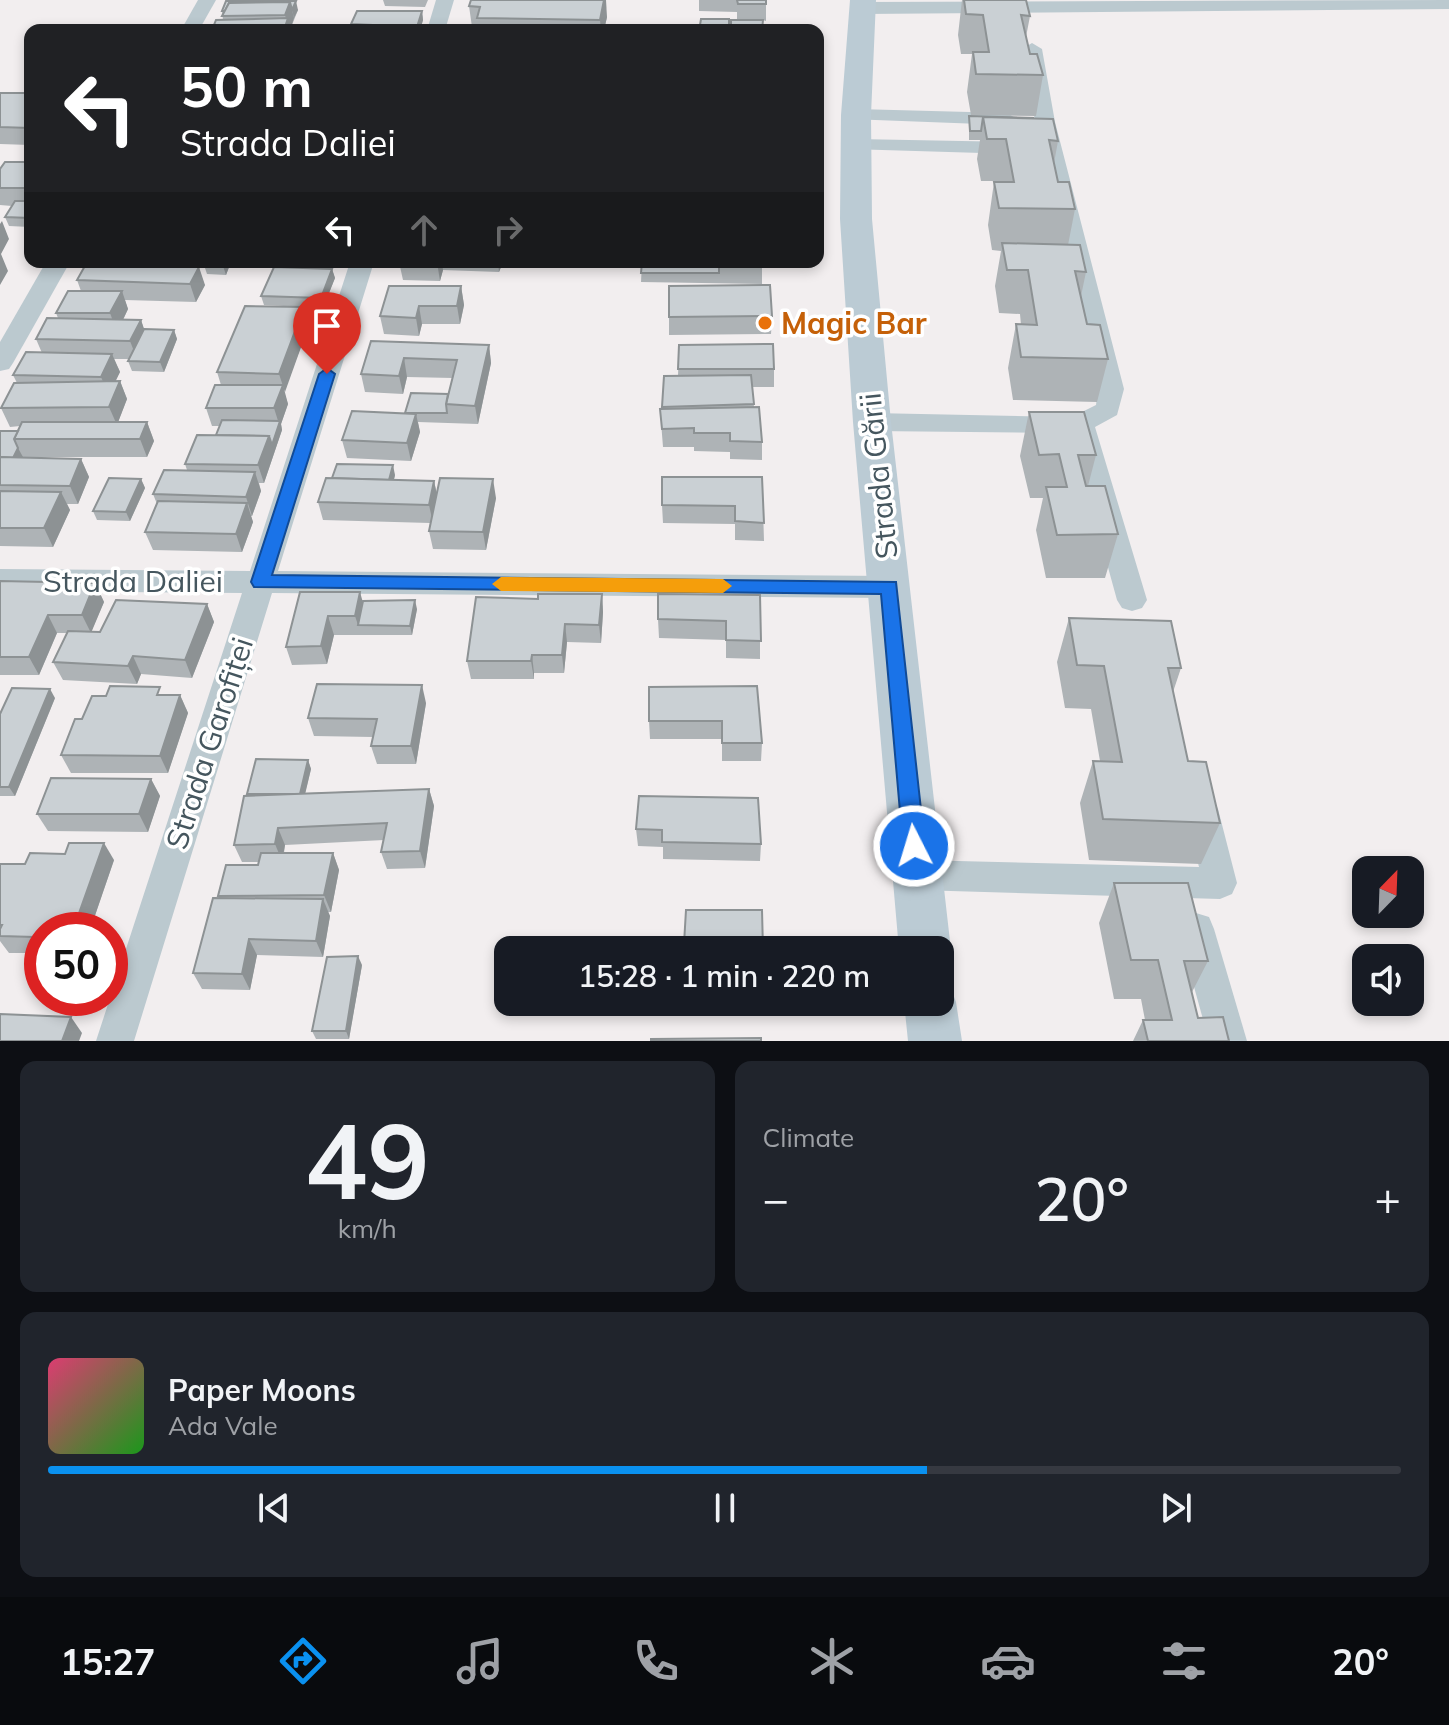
<!DOCTYPE html>
<meta charset="utf-8">
<style>
:root{--surface:#171b24;--page:#20242c;--text:#f1f3f6;--muted:#9ea1a6;--line:#363941;--accent:#0a91f0}
body{margin:0;font-family:Mulish,sans-serif;background:var(--page);color:var(--text);height:100vh;display:flex;flex-direction:column;font-size:30px;white-space:nowrap}
*{box-sizing:border-box;margin:0}
p{font-size:26px;color:var(--muted)}
.icon{flex:none;width:44px;height:44px;fill:none;stroke:currentColor;stroke-width:2;stroke-linecap:round;stroke-linejoin:round}
.map{position:relative;height:1041px;overflow:hidden}
.side{display:flex;flex-direction:column;gap:20px;padding:20px;background:#0d0f14;flex:1}
.side>*{flex:none}
.top-card{position:absolute;left:24px;top:24px;width:800px;height:244px;border-radius:16px;box-shadow:0 4px 12px #0003;background:#202124;color:#fff;overflow:hidden}
.needle{width:52px;rotate:23deg}
.tools{position:absolute;left:1352px;top:856px;display:grid;gap:16px}
.tools a{display:grid;place-items:center;width:72px;height:72px;border-radius:16px;background:var(--surface);box-shadow:0 4px 12px #0003;font-size:40px}
.speed{position:absolute;left:24px;top:912px;display:flex;gap:16px;font-size:40px;font-weight:700;text-align:center}
.speed>*{display:grid;place-content:center;width:104px;height:104px;border-radius:50%;background:var(--surface);box-shadow:0 4px 12px #0003;line-height:1}
.speed .limit{border:12px solid #d22;background:#fff;color:#111}
.pin{position:absolute;display:grid;place-items:center;width:68px;height:68px;color:#fff;margin:-82px -34px;border-radius:50% 50% 50% 0;rotate:-45deg;box-shadow:0 0 8px #0007}
.pin .icon{rotate:45deg}
.me{position:absolute;width:88px;margin:-44px;rotate:355deg;stroke-linejoin:round;filter:drop-shadow(0 0 6px #0008)}
.turn{display:flex;align-items:center;gap:28px;height:168px;padding:0 24px;font-size:36px}
.turn .icon{width:104px;height:104px;stroke-width:2.5}
.turn b{display:block;font-size:56px;line-height:68px}
.lanes{display:flex;align-items:center;height:76px;padding:0 24px;background:#0003;justify-content:center;gap:40px;direction:ltr}
.lanes .off{opacity:.35}
.big{font-size:60px;font-weight:600;line-height:1.1}
.side .card{flex:1;display:flex;flex-direction:column;justify-content:center;gap:12px;min-width:0;padding:0 28px;border-radius:16px;background:var(--page)}
.side .dial{align-items:center;gap:0}
.dial b{font-size:104px;line-height:1}
.song{display:flex;align-items:center;gap:24px}
.cover{width:96px;height:96px;border-radius:12px;background:linear-gradient(135deg,hsl(340 70% 55%),hsl(120 70% 35%))}
.played{height:8px;border-radius:4px;background:linear-gradient(90deg,var(--accent) 65%,var(--line) 65%)}
.keys{display:flex;justify-content:space-around;direction:ltr}
.heat{display:flex;justify-content:space-between;align-items:center;font-size:44px;direction:ltr}
.side .tiles{flex:1;display:grid;gap:20px;grid-template-columns:1fr 1fr}
.card:last-child{grid-column:span 2}
.trip{position:absolute;left:494px;top:936px;width:460px;height:80px;border-radius:16px;background:var(--surface);box-shadow:0 4px 12px #0003;font-weight:600;line-height:80px;text-align:center}
.tab-bar{display:flex;height:128px;justify-content:space-around;align-items:center;background:#090b0e;color:var(--muted)}
.tab-bar .icon{width:56px;height:56px}
.tab-bar .on{color:var(--accent)}
.tab-bar b{font-size:36px;color:var(--text)}
.map>svg:first-child{display:block}
.lines{fill:none;stroke-linecap:round;stroke-linejoin:round}
.street{fill:#bbc9cf;fill-rule:evenodd}
.secondary{fill:#bbcbd4;fill-rule:evenodd}
.wall{fill:#aeb3b6}
.shaded-wall{fill:#8d9294}
.building{fill:#cad0d4;stroke:#8d9294;stroke-width:2}
.route{fill:#1a73e8;stroke:#114b97;stroke-width:2}
.slow{fill:#f59e0b}
.food-dot{fill:#e8710a;stroke:#fff;stroke-width:3}
.labels{text-anchor:middle;dominant-baseline:central;stroke-width:7;stroke-linejoin:round;paint-order:stroke}
.food-label{font-size:30px;font-weight:bold;fill:#c56008;stroke:#fff;text-anchor:start}
.street-label{font-size:30px;fill:#45565e;stroke:#fff}
</style>
<div class="map">
<svg width="1449" height="1041" viewBox="0 0 1449 1041">
<rect width="100%" height="100%" fill="#f2eeef"/>
<g class="lines">
<g class="street">
<path d="M198 0H216L199 30H181Z"/>
<path d="M436 0H454L445 30H427Z"/>
<path d="M1449 0V9L863 14 854 8 863 2Z"/>
<path d="M1032 43 1042 49 1055 122 1124 389 1117 415 1095 427 1147 600 1142 608 1132 611 1122 608 1117 600 1071 433 872 431 863 428 859 422 863 416 872 413 1062 417 1076 415 1096 405 1098 389 1035 121 1022 49Z"/>
<path d="M856 109 1007 113 1017 119 1007 125 849 119 846 115 849 111Z"/>
<path d="M856 139 1015 142 1026 148 1015 154 849 149 846 145 849 141Z"/>
<path d="M46 262H70L13 363 9 369 0 371V342Z"/>
<path d="M350 262H374L278 571 890 576 900 579 905 587 900 595 890 598 272 593 134 1041H96L242 593 0 591V569L250 571Z"/>
<path d="M1201 795 1213 799 1218 809 1237 883 1232 894 1220 899 917 890 905 886 900 875 905 864 917 860 1199 867 1184 809 1189 799Z"/>
<path d="M1196 913 1209 917 1214 929 1247 1041H1209L1178 929 1183 917Z"/>
</g>
<g class="secondary">
<path d="M850 0H876L871 115 872 219 891 422 951 950 940 968V950H899L853 422 840 219 841 115Z"/>
<path d="M940 981 949 984 956 1002 962 1041H908L904 1002H940Z"/>
</g>
</g>
<g class="wall">
<path d="M237 0H290V1L298 10 290 30H212L223 20 222 11 238 1Z"/>
<path d="M383 0H428L425 7 385 6Z"/>
<path d="M699 0H766V21L763 20 762 30H695L696 25H700L701 19H729V25H731V20H737V12L699 11Z"/>
<path d="M962 0H1026L1030 16 1026 37 1030 54 1043 75 1036 116 971 115 967 92 972 54H961L958 35Z"/>
<path d="M469 6 607 17 604 30H470L472 27Z"/>
<path d="M422 11 423 20 420 30H352L351 24Z"/>
<path d="M0 93H30V145L0 144Z"/>
<path d="M969 116 1058 141 1054 163 1058 182 1075 209 1068 245 1086 272 1081 296 1087 324 1108 359 1097 402 1013 400 1008 368 1016 324 1021 325 1020 314 999 313 995 286 1001 251 992 250 988 225 994 182H999V181H981L977 159 980 140H969Z"/>
<path d="M30 162V227L9 226 5 217 12 206 0 205V169Z"/>
<path d="M108 262H176L174 266 205 285 196 302 125 300 128 309 123 320H141L144 329 174 330 177 339 164 372 132 371 128 361 129 359H114L120 372 115 381H120L127 399 118 422H147L154 441 147 457H23L81 459 89 477 78 504H67L70 510 53 547 0 546V431H18L20 426 10 427 1 408 17 383 13 375 42 353 36 339 58 318 56 313 81 291 77 280 109 265Z"/>
<path d="M231 262 226 275 207 274 204 265Z"/>
<path d="M399 262H503L499 272 443 270 440 281 403 280Z"/>
<path d="M642 262H762V284L641 282Z"/>
<path d="M332 269 335 278 323 308 264 305 261 296Z"/>
<path d="M461 286 464 305 460 324H422L419 336 384 334 380 316Z"/>
<path d="M304 307 309 325 284 392 288 404 281 424 282 430 264 483H259L261 491 252 516H251L253 522 242 552 153 550 145 532 157 504 153 494 187 470 185 464 216 435 220 426H212L206 408 221 385 217 372Z"/>
<path d="M772 316 771 334 669 335V317Z"/>
<path d="M371 341 489 345 491 363 478 424 418 422 420 432 411 461 347 458 342 440 448 394 453 378 407 377 403 394 365 392 361 374Z"/>
<path d="M679 345 774 369V387H752L754 407 762 442V460L730 459V452L694 451V447H663L660 409H662L664 376H678Z"/>
<path d="M1029 412 1096 455 1088 486 1118 534 1105 578H1046L1036 530 1043 498H1030L1020 456Z"/>
<path d="M395 475 394 480 434 481 437 494 496 498 486 550 433 549 429 531 430 523 323 520 318 502Z"/>
<path d="M762 477 764 541 735 540V524L663 523 662 505Z"/>
<path d="M141 479 145 488 130 521 97 520 93 511Z"/>
<path d="M0 581 95 583 104 602 91 632H100L207 604 214 622 192 678 141 674 137 684 63 680 53 662 67 633H57L39 675H0Z"/>
<path d="M300 592 417 609 412 635H334L327 664 292 665 286 647Z"/>
<path d="M602 594 603 612 601 643 567 642 564 673H534V679H471L467 661 538 599Z"/>
<path d="M760 595V659L726 658V640L659 638 658 619Z"/>
<path d="M1069 618 1181 668 1173 692 1188 761 1220 823 1201 864 1089 860 1080 803 1093 761H1100L1091 709 1065 708 1057 662Z"/>
<path d="M757 686 762 743 761 761H722V739H650L649 721Z"/>
<path d="M164 695H180L188 713 168 773H71L61 755 82 719Z"/>
<path d="M55 698 15 796H0V714Z"/>
<path d="M426 703 416 764H377L371 746 373 737 314 736 308 718Z"/>
<path d="M308 760 311 769 305 793 429 789 434 806 425 868 387 869 381 852 384 840 285 845 284 853H333L339 870 331 912H328L330 916 323 957 257 955 250 990 202 989 193 973 219 898 218 896 258 865V862H242L234 845 247 794Z"/>
<path d="M151 779 160 796 148 832 48 831 37 814Z"/>
<path d="M639 796 761 844 760 861 663 859V847L638 846 636 829Z"/>
<path d="M114 860 90 930H42V965L33 953H9L0 941V864H25Z"/>
<path d="M1114 883 1208 961 1192 992 1198 1018 1229 1041H1133L1143 1020H1145L1141 999H1114L1099 923Z"/>
<path d="M762 910 763 950H684V944Z"/>
<path d="M362 965 349 1039H316L312 1031Z"/>
</g>
<g class="shaded-wall">
<path d="M604 0H606L607 17 604 30H601L600 20Z"/>
<path d="M296 1 298 10 294 18 292 10Z"/>
<path d="M290 2 294 18 290 30H284L287 22 285 15Z"/>
<path d="M422 11 423 20 420 30H417V27Z"/>
<path d="M2 221 9 239 1 254 8 271 0 285V224Z"/>
<path d="M225 262H231L226 275 223 266Z"/>
<path d="M437 262H442L443 270 440 281Z"/>
<path d="M498 262H503L499 272Z"/>
<path d="M199 267 205 285 196 302 190 284Z"/>
<path d="M332 269 335 278 323 308 321 298Z"/>
<path d="M461 286 464 305 460 324 457 306Z"/>
<path d="M122 291 128 309 117 332 110 313Z"/>
<path d="M419 306 422 324 419 336 416 318Z"/>
<path d="M304 307 309 325 285 392 279 374Z"/>
<path d="M141 320 147 338 137 359 130 341Z"/>
<path d="M174 330 177 339 164 372 160 362Z"/>
<path d="M489 345 491 363 478 424 475 406Z"/>
<path d="M112 354 120 372 109 395 101 377Z"/>
<path d="M404 358 407 377 403 394 399 376Z"/>
<path d="M120 381 127 399 117 425 109 407Z"/>
<path d="M283 385 288 404 281 424 282 430 264 483 258 465 269 436 279 424 274 408Z"/>
<path d="M416 414 420 432 411 461 407 443Z"/>
<path d="M147 422 154 441 147 457 140 439Z"/>
<path d="M18 448 23 457 13 476 8 467Z"/>
<path d="M81 459 89 477 78 504 70 486Z"/>
<path d="M393 465 395 475 389 498 387 489Z"/>
<path d="M255 472 261 491 252 516 246 497Z"/>
<path d="M141 479 145 488 130 521 126 512Z"/>
<path d="M493 479 496 498 486 550 483 532Z"/>
<path d="M434 481 438 500 433 523 429 505Z"/>
<path d="M61 492 70 510 53 547 44 528Z"/>
<path d="M247 503 253 522 242 552 236 534Z"/>
<path d="M95 583 104 602 91 633 82 615Z"/>
<path d="M360 592 365 610 358 625 355 616Z"/>
<path d="M602 594 603 612 601 643 599 625Z"/>
<path d="M415 600 417 609 412 635 410 626Z"/>
<path d="M207 604 214 622 192 678 185 660Z"/>
<path d="M48 615 57 633 39 675 29 657Z"/>
<path d="M328 616 334 635 327 664 321 646Z"/>
<path d="M565 624 567 642 564 673 562 655Z"/>
<path d="M532 655 534 673V679L531 661Z"/>
<path d="M133 656 141 674 137 684 128 666Z"/>
<path d="M422 685 426 703 416 764 411 746Z"/>
<path d="M50 689 55 698 15 796 9 787Z"/>
<path d="M180 695 188 713 168 773 160 756Z"/>
<path d="M308 760 311 769 303 803 300 794Z"/>
<path d="M151 779 160 796 148 832 139 814Z"/>
<path d="M429 789 434 806 425 868 420 851Z"/>
<path d="M278 828 285 845 282 861 275 844Z"/>
<path d="M104 843 114 860 90 930H73Z"/>
<path d="M333 853 339 870 331 912 324 895Z"/>
<path d="M323 899 330 916 323 957 316 941Z"/>
<path d="M249 939 257 955 250 990 242 974Z"/>
<path d="M358 956 362 965 349 1039 346 1031Z"/>
<path d="M71 1017 82 1033 79 1041H62Z"/>
</g>
<g class="building">
<path d="M471 0H604L600 20 477 18 480 7 469 6Z"/>
<path d="M737 0H766V4H738Z"/>
<path d="M964 0H1026L1030 16 1021 15 1030 54H1037L1043 75 976 74 973 52H989L983 15 966 14Z"/>
<path d="M226 1H296L292 10 290 2 229 3 225 11H222Z"/>
<path d="M290 2 285 15 222 16 229 3Z"/>
<path d="M357 11H422L417 27 351 24Z"/>
<path d="M288 18 284 30H212L216 20Z"/>
<path d="M701 19H729V25H700Z"/>
<path d="M731 20H763L762 30V25H731Z"/>
<path d="M696 25H762V30H695Z"/>
<path d="M471 27 536 28V30H470Z"/>
<path d="M0 93H30V128L0 127Z"/>
<path d="M969 116 1034 118 983 117 981 131H970Z"/>
<path d="M983 117 1053 119 1058 141 1049 140 1058 182H1069L1075 209 999 208 994 182H1014L1006 139H987Z"/>
<path d="M5 162H30V188H0V169Z"/>
<path d="M15 201H30V218L5 217Z"/>
<path d="M1002 243 1080 245 1086 272 1075 271 1087 324 1100 325 1108 359 1021 357 1016 324 1037 325 1028 270H1007Z"/>
<path d="M205 262H225L223 266 204 265Z"/>
<path d="M403 262H437V263Z"/>
<path d="M642 262H658V265H719V273H641Z"/>
<rect x="719" y="262" width="43" height="4"/>
<path d="M86 264 199 267 190 284 77 280Z"/>
<path d="M274 267 332 269 321 298 261 296Z"/>
<path d="M770 285 772 316 669 317V286Z"/>
<path d="M389 286H461L457 306H419L416 318 380 316Z"/>
<path d="M68 291H122L110 313H56Z"/>
<path d="M245 306 304 307 279 374 217 372Z"/>
<path d="M47 318 141 320 130 341 36 339Z"/>
<path d="M144 329 174 330 160 362 128 361Z"/>
<path d="M371 341 489 345 475 406 446 404 457 360 404 358 399 376 361 374Z"/>
<path d="M773 344 774 369H678L679 345Z"/>
<path d="M26 352 112 354 101 377 13 375Z"/>
<path d="M751 375 754 404 662 407 664 376Z"/>
<path d="M120 381 109 407 1 408 14 383Z"/>
<path d="M215 385H283L274 408H206Z"/>
<path d="M411 393 448 394 446 404 447 413H405Z"/>
<path d="M759 407 762 442 730 441V433H694V428L662 429 660 409Z"/>
<path d="M352 411 416 414 407 443 342 440Z"/>
<path d="M1029 412H1084L1096 455H1078L1086 486H1105L1118 534 1057 535 1046 487H1067L1059 454 1039 455Z"/>
<path d="M222 420 280 421 272 445 269 436 216 435Z"/>
<path d="M22 422H147L140 439H14Z"/>
<path d="M0 431H18L14 439 18 448 13 458 0 457Z"/>
<path d="M197 435 269 436 258 465 185 464Z"/>
<path d="M0 457 81 459 70 486 0 485Z"/>
<path d="M337 464 393 465 389 480 332 478Z"/>
<path d="M164 470 255 472 246 497 153 494Z"/>
<path d="M662 477H762L764 523 735 521V506L662 505Z"/>
<path d="M109 478 141 479 126 512 93 511Z"/>
<path d="M326 478 434 481 429 505 318 502Z"/>
<path d="M440 478 493 479 483 532 429 531Z"/>
<path d="M0 491 61 492 44 528H0Z"/>
<path d="M158 501 247 503 236 534 145 532Z"/>
<path d="M0 581 95 583 82 615H48L29 657H0Z"/>
<path d="M300 592H360L355 616H328L321 646 286 647Z"/>
<path d="M538 594H602L599 625 565 624 562 655H532L531 661H467L476 597 538 599Z"/>
<path d="M658 594 760 595 761 641 726 640V621L658 619Z"/>
<path d="M116 600 207 604 185 660 133 656 128 666 53 662 68 631 100 632Z"/>
<path d="M415 600 410 626 358 625 363 601Z"/>
<path d="M1069 618 1171 621 1181 668H1168L1188 761 1206 762 1220 823 1103 819 1093 761 1122 762 1104 666 1077 665Z"/>
<path d="M317 684 422 685 411 746H371L377 719 308 718Z"/>
<path d="M110 686 160 687 157 695H180L160 756 61 755 75 719H82L92 696H106Z"/>
<path d="M757 686 762 743H722V721H649V687Z"/>
<path d="M12 688 50 689 9 787H0V714Z"/>
<path d="M256 759 308 760 300 794H247Z"/>
<path d="M51 778 151 779 139 814H37Z"/>
<path d="M429 789 420 851 381 852 387 823 278 828 275 844 234 845 244 796Z"/>
<path d="M639 796 758 798 761 844 662 842V830L636 829Z"/>
<path d="M69 843H104L73 930H42V949H30L34 937 0 936V929L2 925H0V864H25L30 853 65 854Z"/>
<path d="M261 853H333L324 895 218 896 226 865H258Z"/>
<path d="M1114 883H1188L1208 961H1184L1198 1018 1223 1017 1229 1041H1148L1143 1020H1172L1158 960H1131Z"/>
<path d="M213 898 323 899 316 941 249 939 242 974 193 973Z"/>
<path d="M686 910H762L763 950H718V945L684 944Z"/>
<path d="M358 956 346 1031H312L327 957Z"/>
<path d="M0 1014 71 1017 62 1041H0Z"/>
<path d="M761 1038V1041H651V1039Z"/>
</g>
<path class="route" d="M327 368 335 374 272 575 896 582 925 846 922 853 914 856 906 853 903 846 881 594 254 587 251 582 319 374Z"/>
<path class="slow" d="M501 577 723 579 732 586 723 593 501 591 492 584Z"/>
<circle class="food-dot" cx="765" cy="323" r="8"/>
<g class="labels">
<g class="food-label">
<text x="781" y="323">Magic Bar</text>
</g>
<g class="street-label">
<text transform="translate(878 476) rotate(-96)">Strada Gării</text>
<text x="133" y="581">Strada Daliei</text>
<text transform="translate(209 743) rotate(-72)">Strada Garofiței</text>
</g>
</g>
</svg>
<div class="tools">
<a><svg class="needle" viewBox="-14 -14 28 28"><path d="M0-13l5 13h-10z" fill="#e53935"/><path d="M0 13l5-13h-10z" fill="#9ea1a6"/></svg></a>
<a><svg class="icon" aria-label="sound" viewBox="0 0 24 24"><path d="M4 9h4l5-4v14l-5-4H4zM17 9q2 3 0 6"/></svg></a>
</div>
<div class="speed"><div class="limit">50</div></div>
<div class="pin" style="left:327px;top:374px;background:#d93025"><svg class="icon" aria-label="arrive" viewBox="0 0 24 24"><path d="M6 21V4h12l-3 4 3 4H6"/></svg></div>
<svg class="me" style="left:914px;top:846px" viewBox="-20 -20 40 40"><circle r="17" fill="#1a73e8" stroke="#fff" stroke-width="3"/><path d="M0-11L8 9 0 5-8 9z" fill="#fff"/></svg>
<div class="trip">15:28 · 1 min · 220 m</div>
<div class="top-card">
<div class="turn"><svg class="icon" aria-label="left" viewBox="0 0 24 24"><path d="M17 20v-9H6M10 6l-5 5 5 5"/></svg><div><b>50 m</b>Strada Daliei</div></div>
<div class="lanes"><svg class="icon" aria-label="left" viewBox="0 0 24 24"><path d="M17 20v-9H6M10 6l-5 5 5 5"/></svg><svg class="icon off" aria-label="ahead" viewBox="0 0 24 24"><path d="M12 20V5M6 11l6-6 6 6"/></svg><svg class="icon off" aria-label="right" viewBox="0 0 24 24"><path d="M7 20v-9h11M14 6l5 5-5 5"/></svg></div>
</div>
</div>
<section class="side">
<div class="tiles">
<div class="card dial"><b>49</b><p>km/h</p></div>
<div class="card"><p>Climate</p>
<div class="heat"><a>−</a><b class="big">20°</b><a>+</a></div>
</div>
<div class="card">
<div class="song"><i class="cover"></i><div><b>Paper Moons</b><p>Ada Vale</p></div></div>
<div class="played"></div>
<div class="keys"><svg class="icon" aria-label="previous" viewBox="0 0 24 24"><path d="M18 5L8 12l10 7zM5 5v14"/></svg><svg class="icon" aria-label="pause" viewBox="0 0 24 24"><path d="M8 5v14M16 5v14"/></svg><svg class="icon" aria-label="next" viewBox="0 0 24 24"><path d="M6 5l10 7-10 7zM19 5v14"/></svg></div>
</div>
</div>
</section>
<nav class="tab-bar">
<b>15:27</b>
<svg class="icon on" aria-label="directions" viewBox="0 0 24 24"><path d="M12 3l9 9-9 9-9-9zM9 14v-3h6M13 9l2 2-2 2"/></svg>
<svg class="icon" aria-label="music" viewBox="0 0 24 24"><path d="M9 18V5l10-2v13"/><circle cx="6" cy="18" r="3"/><circle cx="16" cy="16" r="3"/></svg>
<svg class="icon" aria-label="phone" viewBox="0 0 24 24"><path d="M5 4h4l2 5-3 2q2 4 5 5l2-3 5 2v4C11 20 4 13 5 4z"/></svg>
<svg class="icon" aria-label="climate" viewBox="0 0 24 24"><path d="M12 3v18M4 7l16 10M4 17L20 7"/></svg>
<svg class="icon" aria-label="car" viewBox="0 0 24 24"><path d="M5 17H2v-5l4-1 3-4h7l3 4 3 1v5h-3M9 17h6M6 11h13"/><circle cx="7" cy="17" r="2"/><circle cx="17" cy="17" r="2"/></svg>
<svg class="icon" aria-label="filters" viewBox="0 0 24 24"><path d="M4 7h16M4 17h16"/><circle cx="9" cy="7" r="2"/><circle cx="15" cy="17" r="2"/></svg>
<b>20°</b>
</nav>
